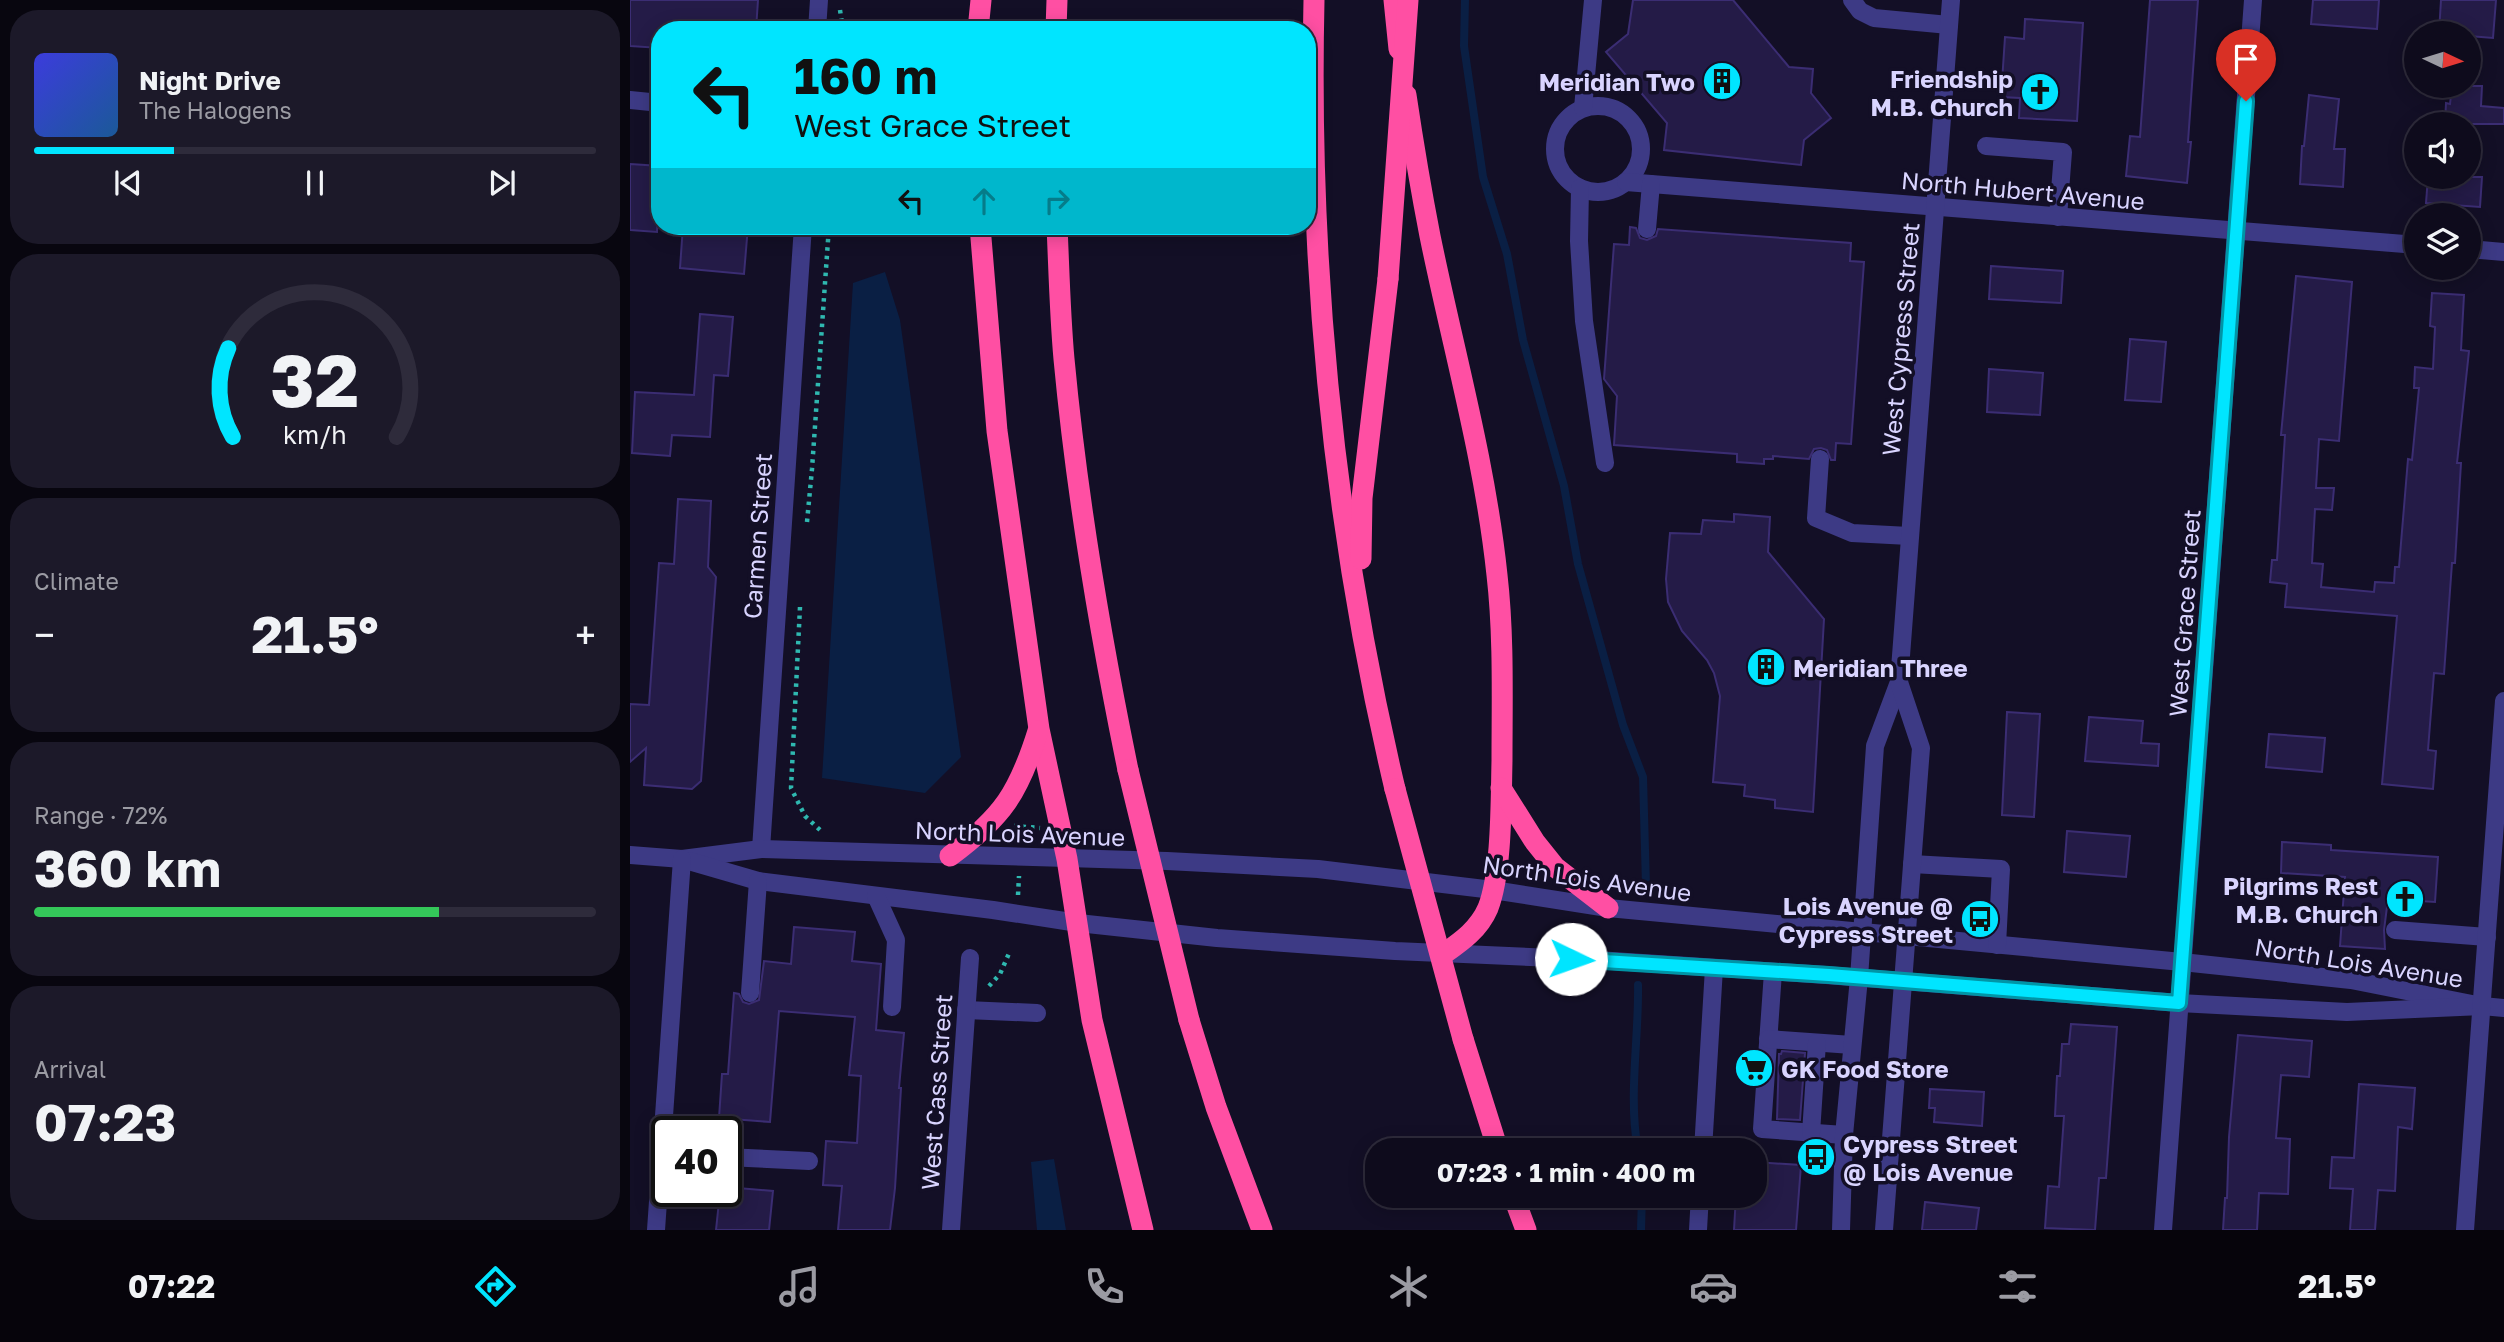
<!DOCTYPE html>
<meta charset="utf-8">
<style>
:root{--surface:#0e0b1c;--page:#1c1929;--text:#f1f3f6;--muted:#9b9ba3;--line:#2e2b3b;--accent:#00e5ff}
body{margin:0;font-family:"Golos Text",sans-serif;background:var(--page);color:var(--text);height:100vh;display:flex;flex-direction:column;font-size:26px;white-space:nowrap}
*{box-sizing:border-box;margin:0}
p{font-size:23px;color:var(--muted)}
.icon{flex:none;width:38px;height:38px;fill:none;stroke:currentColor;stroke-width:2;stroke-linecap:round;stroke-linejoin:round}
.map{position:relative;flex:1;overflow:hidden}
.details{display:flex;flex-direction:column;gap:10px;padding:10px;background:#08060f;width:630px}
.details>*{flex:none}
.banner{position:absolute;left:21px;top:21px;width:665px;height:214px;border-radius:28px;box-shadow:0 4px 18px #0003,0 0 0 2px var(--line);background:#00e5ff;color:#111;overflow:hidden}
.needle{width:46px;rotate:94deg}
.buttons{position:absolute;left:1774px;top:21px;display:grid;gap:14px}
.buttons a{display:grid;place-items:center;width:77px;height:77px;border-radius:50%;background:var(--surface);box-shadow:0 4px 18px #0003,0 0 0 2px var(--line);font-size:35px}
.speed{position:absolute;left:21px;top:1116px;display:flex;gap:14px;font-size:35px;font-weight:700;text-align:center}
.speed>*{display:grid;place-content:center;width:91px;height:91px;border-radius:50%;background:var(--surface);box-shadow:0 4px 18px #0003,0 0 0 2px var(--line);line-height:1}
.speed .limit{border:4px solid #111;border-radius:10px;background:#fff;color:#111}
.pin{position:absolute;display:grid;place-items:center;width:60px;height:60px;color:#fff;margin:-72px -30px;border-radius:50% 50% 50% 0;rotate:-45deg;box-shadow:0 0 7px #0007}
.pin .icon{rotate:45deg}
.me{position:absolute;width:77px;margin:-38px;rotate:93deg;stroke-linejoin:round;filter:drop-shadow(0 0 5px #0008)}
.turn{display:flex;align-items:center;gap:24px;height:147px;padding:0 28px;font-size:32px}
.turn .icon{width:91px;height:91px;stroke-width:2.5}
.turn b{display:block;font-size:49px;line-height:60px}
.lanes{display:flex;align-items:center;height:66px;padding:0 28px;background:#0003;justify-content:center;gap:35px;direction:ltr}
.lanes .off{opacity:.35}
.big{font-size:52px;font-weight:700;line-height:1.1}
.details .tile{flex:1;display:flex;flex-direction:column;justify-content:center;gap:10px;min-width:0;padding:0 24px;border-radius:28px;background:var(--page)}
.details .dial{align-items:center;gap:0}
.dial svg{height:182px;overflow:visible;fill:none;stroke:var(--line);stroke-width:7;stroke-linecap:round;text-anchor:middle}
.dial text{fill:var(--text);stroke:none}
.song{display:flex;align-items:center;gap:21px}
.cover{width:84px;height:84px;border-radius:10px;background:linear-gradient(135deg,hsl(240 70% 55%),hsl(210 70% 35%))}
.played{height:7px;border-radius:4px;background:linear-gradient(90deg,var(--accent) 25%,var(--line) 25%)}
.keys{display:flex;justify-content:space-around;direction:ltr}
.heat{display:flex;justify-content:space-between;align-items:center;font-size:38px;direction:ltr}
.charge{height:10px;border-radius:5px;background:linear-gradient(90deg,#34c759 72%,var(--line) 0)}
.trip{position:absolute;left:735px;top:1138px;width:402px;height:70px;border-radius:28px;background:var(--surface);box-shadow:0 4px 18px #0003,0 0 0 2px var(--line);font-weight:700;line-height:70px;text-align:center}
.tab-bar{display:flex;height:112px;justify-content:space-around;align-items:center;background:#06040b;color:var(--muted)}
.tab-bar .icon{width:49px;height:49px}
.tab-bar .current{color:var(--accent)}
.tab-bar b{font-size:32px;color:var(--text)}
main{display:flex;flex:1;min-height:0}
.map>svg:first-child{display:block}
.water{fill:#0a1f44}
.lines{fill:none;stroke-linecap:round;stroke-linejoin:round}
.stream{stroke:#0a1f44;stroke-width:8}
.building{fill:#241b47;stroke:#3b2d73;stroke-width:2}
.path{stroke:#2fb8b0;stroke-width:4.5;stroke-dasharray:3.5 5;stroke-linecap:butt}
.minor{stroke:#3d3a85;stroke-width:18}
.highway{stroke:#ff4fa3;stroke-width:21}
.highway-bridge{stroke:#ff4fa3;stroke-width:21}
.route-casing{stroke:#0095a6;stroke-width:18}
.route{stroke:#00e5ff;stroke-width:12}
.labels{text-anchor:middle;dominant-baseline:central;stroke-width:7;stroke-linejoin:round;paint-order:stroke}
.poi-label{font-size:24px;font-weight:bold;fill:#d9d4ff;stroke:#130f26;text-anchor:end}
.street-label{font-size:24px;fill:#d9d4ff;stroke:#130f26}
</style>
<main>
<section class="details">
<div class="tile">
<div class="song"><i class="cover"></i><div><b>Night Drive</b><p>The Halogens</p></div></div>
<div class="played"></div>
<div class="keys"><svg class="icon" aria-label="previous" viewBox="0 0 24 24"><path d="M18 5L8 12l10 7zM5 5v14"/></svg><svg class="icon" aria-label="pause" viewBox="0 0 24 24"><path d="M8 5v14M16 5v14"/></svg><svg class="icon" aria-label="next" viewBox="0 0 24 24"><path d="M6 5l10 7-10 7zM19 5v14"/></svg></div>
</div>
<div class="tile dial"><svg viewBox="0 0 100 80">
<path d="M14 69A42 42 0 1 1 86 69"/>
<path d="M14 69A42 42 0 0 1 12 30" stroke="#00e5ff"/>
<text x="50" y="56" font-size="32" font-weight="700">32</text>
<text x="50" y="72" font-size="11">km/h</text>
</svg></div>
<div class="tile"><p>Climate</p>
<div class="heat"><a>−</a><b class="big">21.5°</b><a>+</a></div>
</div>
<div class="tile"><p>Range · 72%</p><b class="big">360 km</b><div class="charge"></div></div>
<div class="tile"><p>Arrival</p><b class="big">07:23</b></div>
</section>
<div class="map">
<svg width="1874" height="1230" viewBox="0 0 1874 1230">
<rect width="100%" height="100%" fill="#130f26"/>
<g class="water">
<path d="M255 272 270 320 331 757 295 793 192 778 223 283Z"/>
<path d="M424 1159 436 1230H407L401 1162Z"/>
</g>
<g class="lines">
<g class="stream">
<path d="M835 0 834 46 853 177 877 254 893 340 934 486 948 564 993 725 1013 777 1016 886"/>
<path d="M1008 1150C998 1097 1009 1039 1008 985"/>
<path d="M1011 1230 1012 1195"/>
</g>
</g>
<g class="building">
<path d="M0 0H128L126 30H30V48L0 46Z"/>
<path d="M1003 0H1103L1159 67 1183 69 1181 93 1201 118 1174 140 1171 165 1034 150 1037 123 976 52 998 34Z"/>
<path d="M1520 0H1568L1558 142H1561L1557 183 1496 176 1500 136 1510 137Z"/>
<path d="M1683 0H1749L1747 29 1681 24Z"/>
<path d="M1811 0H1866L1863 38 1839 36V33H1809Z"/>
<path d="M1395 19 1453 23 1447 121 1389 118 1390 98 1371 97 1375 37 1394 39Z"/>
<path d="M1822 86H1852L1851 106 1874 108V124H1815L1816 103 1820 104Z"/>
<path d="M1679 95 1709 99 1704 149H1715L1713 187 1670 184 1672 146H1674Z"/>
<path d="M0 164 30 166 27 232 0 230Z"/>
<path d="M1798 177H1852L1850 207 1796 203Z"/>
<path d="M53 226H118L114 274 50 268Z"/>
<path d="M1000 227 1006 228 1010 238 1017 240 1026 236 1028 229 1221 243 1220 261 1234 262 1221 444 1206 443 1205 460H1201L1197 450 1191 448 1184 449 1179 459 1143 456V459H1134V464L1107 462V454L984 445 987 396 974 379 984 244 999 245Z"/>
<path d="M1361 266 1433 271 1431 303 1359 299Z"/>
<path d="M1666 276 1722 282 1709 441 1689 439 1686 488H1704L1702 510 1685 509 1682 563 1693 564 1691 587 1744 592 1745 582 1764 583 1765 567H1769L1778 459 1782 460 1789 388H1784L1785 367 1803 369 1805 327 1800 326 1802 293 1834 295 1831 350 1839 351 1827 463H1831L1825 563H1822L1814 674 1804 673 1798 750 1806 751 1803 789 1752 784 1767 616 1655 607 1657 584 1640 582 1642 560H1647L1655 435H1651Z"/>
<path d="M70 314 103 317 98 376 84 375 80 437 42 435 40 456 2 453 5 392 64 395Z"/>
<path d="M1500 339 1536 342 1531 402 1495 400Z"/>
<path d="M1359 369 1413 373 1410 415 1357 412Z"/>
<path d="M48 499 81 501 78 567 86 577 71 781 62 789 14 785 16 748 0 762V704L19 705 29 563 44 564Z"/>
<path d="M1104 514 1140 517 1138 552 1194 619 1183 812 1145 808V800L1114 796 1115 785 1083 782 1090 696 1084 673 1077 660 1052 631 1038 602 1036 579 1040 533 1071 534 1073 520 1104 522Z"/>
<path d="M1377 712 1410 714 1404 817 1372 815Z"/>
<path d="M1459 717 1513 721 1511 743 1529 744 1528 766 1455 761Z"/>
<path d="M1639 734 1695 738 1692 772 1636 767Z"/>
<path d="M1437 831 1500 836 1496 877 1434 872Z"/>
<path d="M1652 842 1701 845V850L1808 857 1805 902 1758 899 1754 930 1755 949 1710 946 1715 877 1651 873Z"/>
<path d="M164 927 225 932 222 961 251 964 246 1030 274 1033 269 1088H271L265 1188 260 1230H208L212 1186 193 1185 196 1141 227 1143 231 1076 219 1075 225 1017 149 1011 140 1122 89 1118 92 1074H98L104 993 109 994 113 1002 119 1004 129 1000 134 961 161 964Z"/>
<path d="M1441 1024 1487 1027 1476 1178H1469L1465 1230 1415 1228 1418 1186 1429 1187 1434 1116H1425L1427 1076H1430L1432 1044H1439Z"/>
<path d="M1608 1035 1682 1041 1679 1077 1651 1075 1646 1138 1660 1139 1658 1194 1629 1193 1627 1230H1593L1595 1198H1597L1599 1137Z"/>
<path d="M1152 1051 1175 1053 1170 1120 1147 1119 1149 1054H1151Z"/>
<path d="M1117 1052H1126L1124 1083H1115Z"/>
<path d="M1729 1084 1785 1088 1782 1129 1768 1127 1765 1191 1748 1190 1745 1230H1720L1723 1189 1700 1188 1702 1157 1724 1158Z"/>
<path d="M1300 1089 1354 1092 1352 1126 1304 1122 1305 1108H1299Z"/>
<path d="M1125 1162 1171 1165 1166 1230H1104L1106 1195H1125Z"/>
<path d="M96 1187 143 1191 139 1230H86L90 1192H96Z"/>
<path d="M1295 1202 1349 1208 1346 1230H1292Z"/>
</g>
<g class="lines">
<g class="path">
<path d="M210 10 213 30"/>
<path d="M177 522 182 469 199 226"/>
<path d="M170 607 161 788 175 816 190 830"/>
<path d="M384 826 410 828"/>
<path d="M388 895 389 876"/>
<path d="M359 986 370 974 380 951"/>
</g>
<g class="minor">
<path d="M1222 0 1230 11 1244 18 1319 25"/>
<path d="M187 30 189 0"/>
<path d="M0 100 30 103"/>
<circle cx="968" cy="149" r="43"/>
<path d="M953 108 963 0"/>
<path d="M1356 146 1433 152 1428 217"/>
<path d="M996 182 1787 245"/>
<path d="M950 188 949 241 954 321 975 463"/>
<path d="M1017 229 1021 184"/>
<path d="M1839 249 1874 252"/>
<path d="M1190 459 1186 518 1222 533 1279 536"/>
<path d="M131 849 173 226"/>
<path d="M0 855 52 859 131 849 537 861 688 869 863 890 978 908 1552 962 1721 980 1852 1006"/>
<path d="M59 861 128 881 363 910 448 923 587 938 765 951 967 960 1196 975 1549 1003 1717 1012 1852 1006 1874 1008"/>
<path d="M1282 864 1371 869 1367 945"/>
<path d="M246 896 266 940 262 1007"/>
<path d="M1765 930 1857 937"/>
<path d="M1143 972 1132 1129 1214 1135"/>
<path d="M120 993 128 881"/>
<path d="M336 1010 407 1013"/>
<path d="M1138 1039 1222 1045"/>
<path d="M33 1126 74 1132"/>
<path d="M1181 1133 1187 1043"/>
<path d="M1073 1150 1084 968"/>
<path d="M96 1157 179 1161"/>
<path d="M26 1230 52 859"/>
<path d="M321 1230 340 958"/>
<path d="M1068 1230 1070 1195"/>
<path d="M1211 1230 1214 1135 1229 978 1245 746 1269 682 1321 0"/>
<path d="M1254 1230 1291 748 1269 682"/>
<path d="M1533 1230 1623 0"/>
<path d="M1835 1230 1874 701"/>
</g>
<g class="highway">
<path d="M684 0C678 264 704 532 765 789"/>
<path d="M764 0 769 49"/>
<path d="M348 30 351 0"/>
<path d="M426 30 427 0"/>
<path d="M776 95C783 142 791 190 800 236 823 349 855 460 867 575 874 636 872 699 872 761 871 801 872 872 858 908 849 929 832 941 815 953"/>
<path d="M350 226 367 431 409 729 437 859 462 1020 513 1230"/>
<path d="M427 226C429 270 430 315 434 359 447 498 470 634 498 770"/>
<path d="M731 559 732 498 758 279"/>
<path d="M871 788 905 842 925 867 978 908"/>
<path d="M320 856C373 817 389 792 408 731"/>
<path d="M559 1020 586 1107 632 1230"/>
<path d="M833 1039 868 1150"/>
<path d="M883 1195 896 1230"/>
</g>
<g class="highway-bridge">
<path d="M758 279 778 0"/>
<path d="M498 770 559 1020"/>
<path d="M765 789 833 1039"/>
</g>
</g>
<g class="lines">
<g class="route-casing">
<path id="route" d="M941 959 1199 975 1549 1003 1616 101"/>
</g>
<use href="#route" class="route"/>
</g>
<defs>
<g id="building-disc" transform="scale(2.0125)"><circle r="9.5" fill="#00e5ff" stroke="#130f26"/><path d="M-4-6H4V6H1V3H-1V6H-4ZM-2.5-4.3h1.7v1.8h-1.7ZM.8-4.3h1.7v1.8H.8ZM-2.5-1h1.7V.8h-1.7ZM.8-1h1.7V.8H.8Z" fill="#111"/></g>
<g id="church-disc" transform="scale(2.0125)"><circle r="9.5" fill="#00e5ff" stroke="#130f26"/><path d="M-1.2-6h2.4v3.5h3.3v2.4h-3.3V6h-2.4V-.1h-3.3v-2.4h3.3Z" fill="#111"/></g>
<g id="bus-disc" transform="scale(2.0125)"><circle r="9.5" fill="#00e5ff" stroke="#130f26"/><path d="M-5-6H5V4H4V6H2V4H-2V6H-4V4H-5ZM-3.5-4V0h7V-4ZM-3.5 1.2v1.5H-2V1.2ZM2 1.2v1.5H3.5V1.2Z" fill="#111"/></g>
<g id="supermarket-disc" transform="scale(2.0125)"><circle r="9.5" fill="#00e5ff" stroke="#130f26"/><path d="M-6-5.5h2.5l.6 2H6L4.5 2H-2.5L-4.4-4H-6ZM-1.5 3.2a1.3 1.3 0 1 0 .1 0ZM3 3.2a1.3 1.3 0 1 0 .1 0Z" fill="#111"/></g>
</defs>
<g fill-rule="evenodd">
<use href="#building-disc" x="1092" y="81"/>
<use href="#church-disc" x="1410" y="92"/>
<use href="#building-disc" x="1136" y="667"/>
<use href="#church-disc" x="1775" y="899"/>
<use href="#bus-disc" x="1350" y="919"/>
<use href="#supermarket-disc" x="1124" y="1068"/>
<use href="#bus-disc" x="1186" y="1157"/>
</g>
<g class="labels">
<g class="poi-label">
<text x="1383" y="78">Friendship<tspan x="1383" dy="28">M.B. Church</tspan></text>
<text x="1065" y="81">Meridian Two</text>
<text x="1163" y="667" text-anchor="start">Meridian Three</text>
<text x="1748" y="885">Pilgrims Rest<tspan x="1748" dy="28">M.B. Church</tspan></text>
<text x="1323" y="905">Lois Avenue @<tspan x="1323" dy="28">Cypress Street</tspan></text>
<text x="1151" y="1068" text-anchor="start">GK Food Store</text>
<text x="1213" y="1143" text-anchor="start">Cypress Street<tspan x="1213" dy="28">@ Lois Avenue</tspan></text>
</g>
<g class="street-label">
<text transform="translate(1393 190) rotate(5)">North Hubert Avenue</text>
<text transform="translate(1270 339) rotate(-85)">West Cypress Street</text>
<text transform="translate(127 536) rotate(-86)">Carmen Street</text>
<text transform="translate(1554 613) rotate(-86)">West Grace Street</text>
<text transform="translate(390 833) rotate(2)">North Lois Avenue</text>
<text transform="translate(957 878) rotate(8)">North Lois Avenue</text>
<text transform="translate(1729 962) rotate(9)">North Lois Avenue</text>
<text transform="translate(306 1092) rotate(-86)">West Cass Street</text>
</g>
</g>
</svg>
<div class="buttons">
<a><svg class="needle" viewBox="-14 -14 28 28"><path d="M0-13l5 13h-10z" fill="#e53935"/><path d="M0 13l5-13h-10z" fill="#9b9ba3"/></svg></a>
<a><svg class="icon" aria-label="sound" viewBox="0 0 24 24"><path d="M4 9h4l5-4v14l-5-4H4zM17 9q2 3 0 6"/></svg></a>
<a><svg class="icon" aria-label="layers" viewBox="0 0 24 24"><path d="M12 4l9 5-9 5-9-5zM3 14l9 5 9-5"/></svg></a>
</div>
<div class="speed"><div class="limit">40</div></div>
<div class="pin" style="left:1616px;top:101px;background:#d93025"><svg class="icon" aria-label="arrive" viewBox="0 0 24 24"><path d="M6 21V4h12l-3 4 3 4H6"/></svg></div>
<svg class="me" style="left:941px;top:959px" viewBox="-20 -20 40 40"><circle r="19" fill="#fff"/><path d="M0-13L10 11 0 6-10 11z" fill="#00e5ff"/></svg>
<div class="trip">07:23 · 1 min · 400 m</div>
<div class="banner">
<div class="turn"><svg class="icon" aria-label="left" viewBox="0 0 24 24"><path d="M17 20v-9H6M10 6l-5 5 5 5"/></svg><div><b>160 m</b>West Grace Street</div></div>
<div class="lanes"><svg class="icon" aria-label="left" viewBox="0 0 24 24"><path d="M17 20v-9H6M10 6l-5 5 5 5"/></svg><svg class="icon off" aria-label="ahead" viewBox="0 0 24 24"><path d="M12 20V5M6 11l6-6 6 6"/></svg><svg class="icon off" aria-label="right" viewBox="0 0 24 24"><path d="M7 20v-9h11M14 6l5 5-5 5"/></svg></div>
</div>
</div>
</main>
<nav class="tab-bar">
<b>07:22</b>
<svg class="icon current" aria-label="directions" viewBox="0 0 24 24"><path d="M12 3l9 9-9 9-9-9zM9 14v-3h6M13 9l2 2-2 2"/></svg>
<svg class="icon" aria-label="music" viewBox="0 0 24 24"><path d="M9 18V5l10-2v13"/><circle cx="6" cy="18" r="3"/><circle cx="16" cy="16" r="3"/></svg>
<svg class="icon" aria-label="phone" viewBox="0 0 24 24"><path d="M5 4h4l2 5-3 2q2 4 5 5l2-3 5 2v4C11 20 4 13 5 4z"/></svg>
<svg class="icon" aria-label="climate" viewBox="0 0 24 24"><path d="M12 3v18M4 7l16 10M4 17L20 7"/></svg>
<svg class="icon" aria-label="car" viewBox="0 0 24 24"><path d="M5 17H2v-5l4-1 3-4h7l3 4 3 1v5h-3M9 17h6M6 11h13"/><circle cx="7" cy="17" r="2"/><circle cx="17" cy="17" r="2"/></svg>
<svg class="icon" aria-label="filters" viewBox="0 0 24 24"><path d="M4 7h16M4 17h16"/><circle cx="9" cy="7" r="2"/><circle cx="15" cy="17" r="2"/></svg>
<b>21.5°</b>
</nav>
